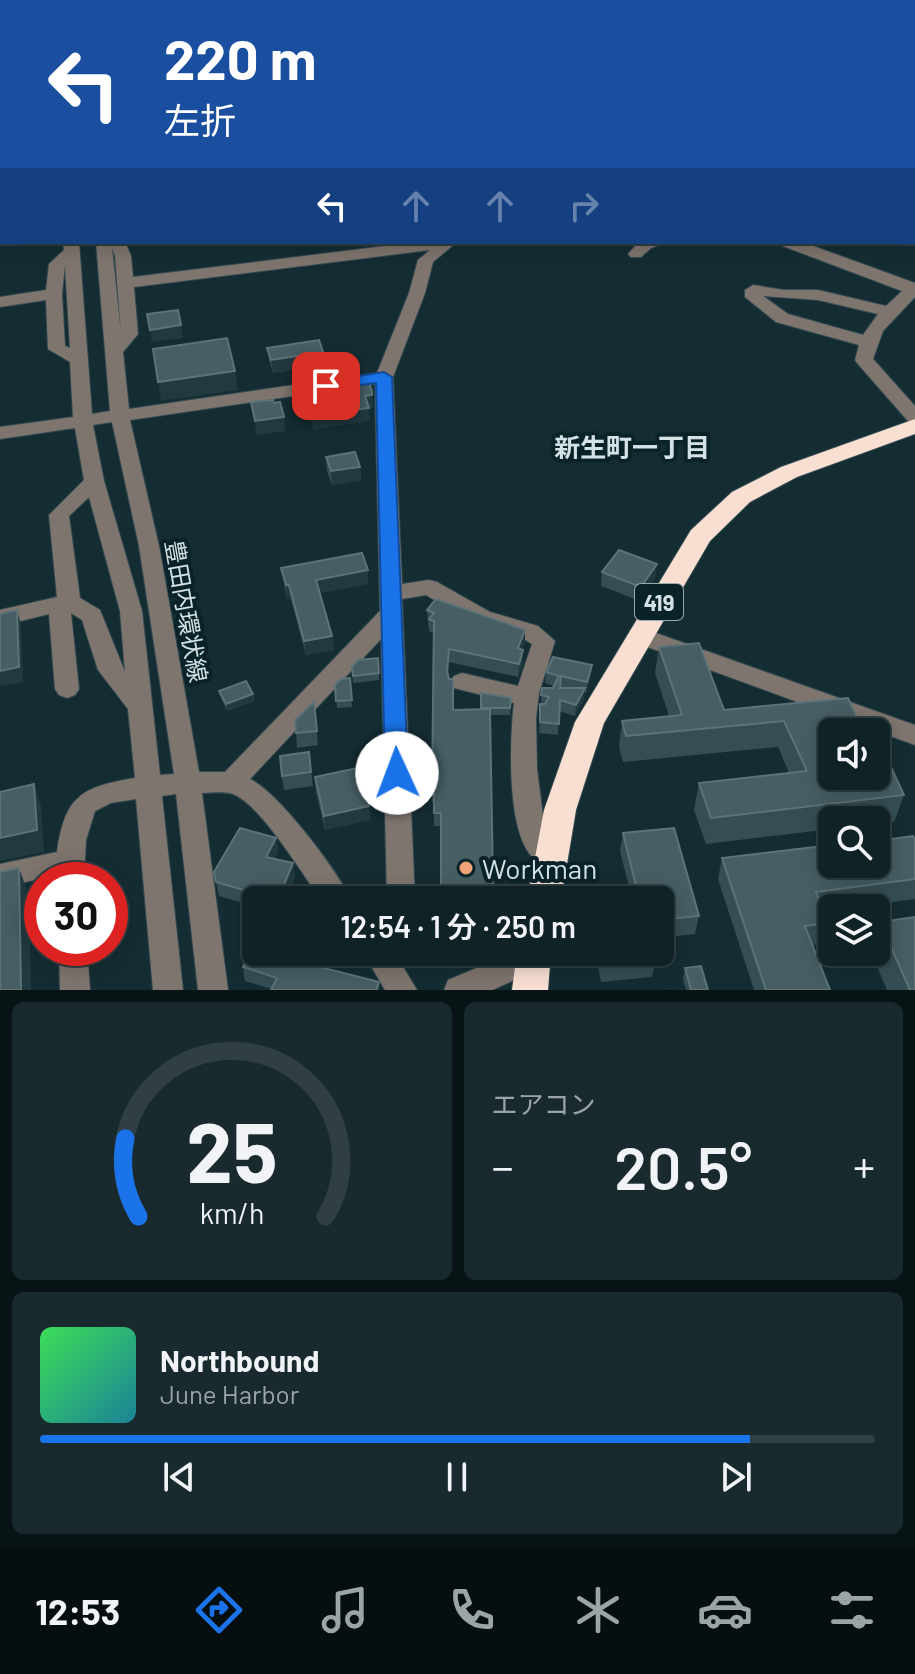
<!DOCTYPE html>
<html lang="ja">
<meta charset="utf-8">
<style>
:root{--surface:#0f2226;--page:#182a2e;--text:#f1f3f6;--muted:#9ba4a7;--line:#2f3f43;--accent:#1a73e8}
body{margin:0;font-family:Barlow,"Noto Sans JP",sans-serif;background:var(--page);color:var(--text);height:100vh;display:flex;flex-direction:column;font-size:30px;white-space:nowrap}
*{box-sizing:border-box;margin:0}
p{font-size:26px;color:var(--muted)}
.icon{flex:none;width:44px;height:44px;fill:none;stroke:currentColor;stroke-width:2;stroke-linecap:round;stroke-linejoin:round}
.map{position:relative;height:990px;overflow:hidden}
.drawer{display:flex;flex-direction:column;gap:12px;padding:12px;background:#081315;flex:1}
.drawer>*{flex:none}
.guide{position:absolute;left:0px;top:0px;width:916px;height:244px;box-shadow:0 4px 20px #0003,0 0 0 2px var(--line);background:#1a4fa0;color:#fff;overflow:hidden}
.buttons{position:absolute;left:818px;top:718px;display:grid;gap:16px}
.buttons a{display:grid;place-items:center;width:72px;height:72px;border-radius:12px;background:var(--surface);box-shadow:0 4px 20px #0003,0 0 0 2px var(--line);font-size:40px}
.speed{position:absolute;left:24px;top:862px;display:flex;gap:16px;font-size:40px;font-weight:700;text-align:center}
.speed>*{display:grid;place-content:center;width:104px;height:104px;border-radius:50%;background:var(--surface);box-shadow:0 4px 20px #0003,0 0 0 2px var(--line);line-height:1}
.speed .limit{border:12px solid #d22;background:#fff;color:#111}
.pin{position:absolute;display:grid;place-items:center;width:68px;height:68px;color:#fff;margin:-34px;border-radius:16px;box-shadow:0 4px 12px #0006}
.me{position:absolute;width:88px;margin:-44px;rotate:358deg;stroke-linejoin:round;filter:drop-shadow(0 0 6px #0008)}
.turn{display:flex;align-items:center;gap:28px;height:168px;padding:0 32px;font-size:36px}
.turn .icon{width:104px;height:104px;stroke-width:2.5}
.turn b{display:block;font-size:56px;line-height:68px}
.lanes{display:flex;align-items:center;height:76px;padding:0 32px;background:#0003;justify-content:center;gap:40px;direction:ltr}
.lanes .off{opacity:.35}
.big{font-size:60px;font-weight:600;line-height:1.1}
.drawer .card{flex:1;display:flex;flex-direction:column;justify-content:center;gap:12px;min-width:0;padding:0 28px;border-radius:12px;background:var(--page)}
.drawer .dial{align-items:center;gap:0}
.dial svg{height:208px;overflow:visible;fill:none;stroke:var(--line);stroke-width:7;stroke-linecap:round;text-anchor:middle}
.dial text{fill:var(--text);stroke:none}
.song{display:flex;align-items:center;gap:24px}
.cover{width:96px;height:96px;border-radius:12px;background:linear-gradient(135deg,hsl(130 70% 55%),hsl(190 70% 35%))}
.played{height:8px;border-radius:4px;background:linear-gradient(90deg,var(--accent) 85%,var(--line) 85%)}
.keys{display:flex;justify-content:space-around;direction:ltr}
.heat{display:flex;justify-content:space-between;align-items:center;font-size:44px;direction:ltr}
.drawer .tiles{flex:1;display:grid;gap:12px;grid-template-columns:1fr 1fr}
.card:last-child{grid-column:span 2}
.trip{position:absolute;left:242px;top:886px;width:432px;height:80px;border-radius:12px;background:var(--surface);box-shadow:0 4px 20px #0003,0 0 0 2px var(--line);font-weight:600;line-height:80px;text-align:center}
.menu{display:flex;height:128px;justify-content:space-around;align-items:center;background:#060e0f;color:var(--muted)}
.menu .icon{width:56px;height:56px}
.menu .current{color:var(--accent)}
.menu b{font-size:36px;color:var(--text)}
.map>svg:first-child{display:block}
.lines{fill:none;stroke-linecap:round;stroke-linejoin:round}
.canal{fill:#178398;fill-rule:evenodd}
.minor-casing{stroke:#334a50;stroke-width:2}
.highway-casing{stroke:#334a50;stroke-width:2}
.minor{fill:#7f756f;fill-rule:evenodd}
.highway{fill:#f8dfd2;fill-rule:evenodd}
.wall{fill:#354e54}
.shaded-wall{fill:#213a40}
.building{fill:#465e64;stroke:#5c7378;stroke-width:2}
.route{fill:#1a73e8;stroke:#114b97;stroke-width:2}
.poi-dot{fill:#f0a278;stroke:#0a2329;stroke-width:3}
.labels{text-anchor:middle;dominant-baseline:central;stroke-width:8;stroke-linejoin:round;paint-order:stroke}
.shield{fill:#0a2329;stroke:#97a9ad;stroke-width:2}
.shield-label{font-size:22px;font-weight:bold;fill:#d4e2e6}
.street-label{font-size:24px;fill:#d4e2e6;stroke:#0a2329}
.neighbourhood-label{font-size:26px;font-weight:bold;fill:#d4e2e6;stroke:#0a2329}
.near-poi-label{font-size:28px;fill:#d4e2e6;stroke:#0a2329;text-anchor:start}
</style>
<div class="map">
<svg width="915" height="990" viewBox="0 0 915 990">
<rect width="100%" height="100%" fill="#142d33"/>
<g class="lines">
<rect class="canal" x="914" y="12" width="1" height="6"/>
<g class="minor-casing">
<g id="minor">
<path d="M50 0H60L61 2H51Z"/>
<path d="M78 0H109L77 2Z"/>
<path d="M214 0H224L225 2H215Z"/>
<path d="M364 0H374L375 2H365Z"/>
<path d="M453 0H464L465 2H454Z"/>
<path d="M529 0H540L541 2H530Z"/>
<rect x="0" y="7" width="2" height="6"/>
<path d="M915 39V46H914V39Z"/>
<rect x="0" y="58" width="2" height="6"/>
<rect x="0" y="120" width="2" height="8"/>
<rect x="914" y="132" width="1" height="8"/>
<rect x="0" y="200" width="2" height="8"/>
<path d="M63 242H79L92 414 110 411 96 242H125L131 256 133 277 418 242H457L433 262 425 293 393 377 402 584 429 580 437 582 490 612 538 626 555 641 539 693 536 718 537 769 545 832 565 855 561 863C501 884 510 734 514 703L454 688 450 682 454 676 462 673 518 686 532 644 522 638 474 624 426 595 402 599 415 900H387L381 639 250 779C279 793 337 870 351 900H321C303 875 260 804 233 794 223 791 211 793 202 793L228 990H198L176 794 162 796 183 990H153L136 799 111 803 95 811 86 840 84 880H56V875L0 888V864L57 852C65 796 81 787 135 778L128 709 98 670 82 620 71 613 79 689 75 695 67 698 59 695 55 689 49 614 0 626V610L57 597 49 515 84 480 75 428 0 439V427L73 417 70 362 48 349 46 300 0 307V297L46 290 49 264 64 250ZM112 248 115 256 121 334ZM430 250 418 260 409 293 377 373 129 409 123 352 138 334 134 287ZM65 265 70 348 65 346 62 294ZM375 384 380 611 225 772H199L159 546 130 420ZM112 422 139 546 174 774 160 775 142 611 104 481 93 425ZM89 497 120 611 125 672 100 610 80 598 69 516Z"/>
<path d="M639 242H667L651 248 641 257H631L628 254Z"/>
<path d="M772 242 805 243 915 283V297L883 331 873 359 915 406V423L908 421 858 364 855 360 859 345 776 322 745 297V290L753 285 784 290H818L886 306 902 291ZM763 296 818 300 878 314 863 335 788 314Z"/>
<path d="M639 627 915 725V745L631 641 628 635 631 629Z"/>
<path d="M59 948H87L90 990H60Z"/>
<path d="M363 952H394L417 990H385Z"/>
<path d="M515 952H545L548 958 543 967 492 990H444L448 980Z"/>
</g>
</g>
<g class="highway-casing">
<g id="highway">
<path d="M915 419V434L797 477 750 502 710 541 604 723 576 810 561 900H527L544 810 575 722 691 530 732 492 781 467Z"/>
<path d="M517 952H551L548 990H512Z"/>
</g>
</g>
<use href="#minor" class="minor"/>
<use href="#highway" class="highway"/>
</g>
<g class="wall">
<path d="M267 348 323 352 324 365 273 373 269 360Z"/>
<path d="M326 457 360 467 361 480 332 485 327 471Z"/>
<path d="M281 568 368 570V584L320 593 334 650 306 655 291 599H287Z"/>
<path d="M602 572 655 578 640 601 601 586Z"/>
<path d="M427 610 525 643 522 649 523 663 518 677 449 662 448 674 453 710 481 709V693L511 698 510 715H490L492 898H441V826H434V802H432L433 633 429 631Z"/>
<path d="M659 647 724 710 864 732 904 795 894 822 876 824V820H832V829L706 844 694 810 699 783 789 773 778 747 623 762 619 747 622 721 669 716 655 673Z"/>
<path d="M378 658 379 680 353 683 352 667Z"/>
<path d="M546 672 591 676 586 693H584V699L575 716 559 711 558 735 539 733 542 688H553L554 686 545 683Z"/>
<path d="M350 678 352 707 337 708 335 685Z"/>
<path d="M219 691 253 694 254 701 227 711 221 698Z"/>
<path d="M314 702 318 745 297 748 295 720Z"/>
<path d="M309 752 313 786 284 790 282 776Z"/>
<path d="M315 777 369 806 370 820 325 830 316 792Z"/>
<path d="M623 833 699 916 695 934 660 938V900H602L603 891 629 887 620 851Z"/>
<path d="M276 838 278 852 274 859 295 877 288 894 304 900H256V907L219 896 216 882Z"/>
<path d="M915 840V899L846 908H832V910L823 911 828 923 822 944 812 945 830 990H754L718 879 722 858Z"/>
<path d="M880 922 915 990H887L871 952H876V933Z"/>
<path d="M595 952H654L656 959 652 977 601 982Z"/>
<path d="M243 967 324 968 379 982V990H271L272 989 245 981Z"/>
<path d="M685 968 708 990H686L683 979Z"/>
</g>
<g class="shaded-wall">
<path d="M181 325 183 338 152 342 150 330Z"/>
<path d="M323 352 324 365 273 373 271 360Z"/>
<path d="M235 371 238 390 161 401 158 382Z"/>
<path d="M372 395 373 408 369 409 370 421 313 430 311 416 365 396Z"/>
<path d="M284 417 285 431 256 435 255 421Z"/>
<path d="M360 467 361 480 332 485 331 471Z"/>
<path d="M657 564 655 578 640 601 641 587Z"/>
<path d="M368 570V584L317 594 316 580Z"/>
<path d="M286 585H289L291 599H287Z"/>
<path d="M17 610 21 624 23 682 0 686V671Z"/>
<path d="M525 630V643L517 661 518 648Z"/>
<path d="M332 636 334 650 306 655 304 641Z"/>
<path d="M523 650V663L518 677 519 664Z"/>
<path d="M592 665 591 676 586 693 587 682Z"/>
<path d="M585 688 584 699 575 716 576 705Z"/>
<path d="M253 694 254 701 227 711 226 704Z"/>
<path d="M34 784 41 805 44 852 0 861V838Z"/>
<path d="M369 806 370 820 325 830 324 816Z"/>
<path d="M276 838 278 852 268 871 266 857Z"/>
<path d="M293 863 295 877 285 900 281 892Z"/>
<path d="M19 868 29 896 31 990H21Z"/>
<path d="M323 952H331L318 979 316 966Z"/>
</g>
<g class="building">
<path d="M178 310 181 325 150 330 147 314Z"/>
<path d="M227 338 235 371 158 382 153 349Z"/>
<path d="M319 340 323 352 271 360 267 348Z"/>
<path d="M367 378 372 391V395L365 396 369 408 311 416 307 387Z"/>
<path d="M273 400 274 403 280 402 284 417 255 421 251 402Z"/>
<path d="M355 452 360 467 331 471 326 457Z"/>
<path d="M619 550 657 564 641 587 602 572Z"/>
<path d="M362 553 368 570 316 580 332 636 304 641 289 585H286L281 568Z"/>
<path d="M436 599 525 630 518 648 523 650 519 664 449 649 447 671 449 679H453V710L490 709 493 885H441V813H434V789H432L434 621 429 619 434 613 427 610Z"/>
<path d="M17 610 19 667 0 671V614Z"/>
<path d="M699 643 724 710 848 698 864 732H832V776H876V735L904 795 711 818 699 783 807 771 784 721 626 736 622 721 682 715 659 647Z"/>
<path d="M553 657 592 665 587 682 561 676 560 688H585L576 705 560 700 559 724 540 722V704H545L549 697 541 695 542 688H553L559 676 546 672Z"/>
<path d="M378 658 379 673 353 676 352 667 358 660Z"/>
<path d="M350 678 352 700 336 701 335 685 341 679Z"/>
<path d="M246 681 253 694 226 704 219 691Z"/>
<path d="M481 693 511 698 510 708H481Z"/>
<path d="M314 702 317 731 296 733 295 720Z"/>
<path d="M309 752 311 772 282 776 280 756Z"/>
<path d="M358 768 369 806 324 816 315 777Z"/>
<path d="M34 784 37 830 0 838V792Z"/>
<path d="M240 828 276 838 266 857 293 863 281 892 304 899 303 900H262L264 896 216 882 214 872Z"/>
<path d="M674 828 699 916 660 920V900H606L603 891 636 886 623 833Z"/>
<path d="M913 836 915 840V879L816 892 828 923 805 926 830 990H766L722 858 832 845V864H876V841Z"/>
<path d="M19 868 21 990H0V872Z"/>
<path d="M915 917V990H910L880 922Z"/>
<path d="M256 941V952H323L316 966 379 982 376 990H271L277 978 243 967Z"/>
<path d="M601 952H654L656 959 603 964Z"/>
<path d="M701 966 708 990H691L685 968Z"/>
</g>
<path class="route" d="M384 372 392 377 408 773 405 779 397 782 388 779 385 773 376 383 326 390 317 386 326 381Z"/>
<circle class="poi-dot" cx="466" cy="868" r="8"/>
<g class="labels">
<rect class="shield" x="635" y="584" width="48" height="36" rx="6"/>
<g class="shield-label">
<text x="659" y="602">419</text>
</g>
<g class="street-label">
<text transform="translate(187 611) rotate(80)">豊田内環状線</text>
</g>
<g class="neighbourhood-label">
<text x="632" y="446">新生町一丁目</text>
</g>
<g class="near-poi-label">
<text x="482" y="868">Workman</text>
</g>
</g>
</svg>
<div class="buttons">
<a><svg class="icon" aria-label="sound" viewBox="0 0 24 24"><path d="M4 9h4l5-4v14l-5-4H4zM17 9q2 3 0 6"/></svg></a>
<a><svg class="icon" aria-label="search" viewBox="0 0 24 24"><circle cx="10" cy="10" r="6"/><path d="M15 15l6 6"/></svg></a>
<a><svg class="icon" aria-label="layers" viewBox="0 0 24 24"><path d="M12 4l9 5-9 5-9-5zM3 14l9 5 9-5"/></svg></a>
</div>
<div class="speed"><div class="limit">30</div></div>
<div class="pin" style="left:326px;top:386px;background:#d93025"><svg class="icon" aria-label="arrive" viewBox="0 0 24 24"><path d="M6 21V4h12l-3 4 3 4H6"/></svg></div>
<svg class="me" style="left:397px;top:773px" viewBox="-20 -20 40 40"><circle r="19" fill="#fff"/><path d="M0-13L10 11 0 6-10 11z" fill="#1a73e8"/></svg>
<div class="trip">12:54 · 1 分 · 250 m</div>
<div class="guide">
<div class="turn"><svg class="icon" aria-label="left" viewBox="0 0 24 24"><path d="M17 20v-9H6M10 6l-5 5 5 5"/></svg><div><b>220 m</b>左折</div></div>
<div class="lanes"><svg class="icon" aria-label="left" viewBox="0 0 24 24"><path d="M17 20v-9H6M10 6l-5 5 5 5"/></svg><svg class="icon off" aria-label="ahead" viewBox="0 0 24 24"><path d="M12 20V5M6 11l6-6 6 6"/></svg><svg class="icon off" aria-label="ahead" viewBox="0 0 24 24"><path d="M12 20V5M6 11l6-6 6 6"/></svg><svg class="icon off" aria-label="right" viewBox="0 0 24 24"><path d="M7 20v-9h11M14 6l5 5-5 5"/></svg></div>
</div>
</div>
<section class="drawer">
<div class="tiles">
<div class="card dial"><svg viewBox="0 0 100 80">
<path d="M14 69A42 42 0 1 1 86 69"/>
<path d="M14 69A42 42 0 0 1 9 39" stroke="#1a73e8"/>
<text x="50" y="56" font-size="32" font-weight="700">25</text>
<text x="50" y="72" font-size="11">km/h</text>
</svg></div>
<div class="card"><p>エアコン</p>
<div class="heat"><a>−</a><b class="big">20.5°</b><a>+</a></div>
</div>
<div class="card">
<div class="song"><i class="cover"></i><div><b>Northbound</b><p>June Harbor</p></div></div>
<div class="played"></div>
<div class="keys"><svg class="icon" aria-label="previous" viewBox="0 0 24 24"><path d="M18 5L8 12l10 7zM5 5v14"/></svg><svg class="icon" aria-label="pause" viewBox="0 0 24 24"><path d="M8 5v14M16 5v14"/></svg><svg class="icon" aria-label="next" viewBox="0 0 24 24"><path d="M6 5l10 7-10 7zM19 5v14"/></svg></div>
</div>
</div>
</section>
<nav class="menu">
<b>12:53</b>
<svg class="icon current" aria-label="directions" viewBox="0 0 24 24"><path d="M12 3l9 9-9 9-9-9zM9 14v-3h6M13 9l2 2-2 2"/></svg>
<svg class="icon" aria-label="music" viewBox="0 0 24 24"><path d="M9 18V5l10-2v13"/><circle cx="6" cy="18" r="3"/><circle cx="16" cy="16" r="3"/></svg>
<svg class="icon" aria-label="phone" viewBox="0 0 24 24"><path d="M5 4h4l2 5-3 2q2 4 5 5l2-3 5 2v4C11 20 4 13 5 4z"/></svg>
<svg class="icon" aria-label="climate" viewBox="0 0 24 24"><path d="M12 3v18M4 7l16 10M4 17L20 7"/></svg>
<svg class="icon" aria-label="car" viewBox="0 0 24 24"><path d="M5 17H2v-5l4-1 3-4h7l3 4 3 1v5h-3M9 17h6M6 11h13"/><circle cx="7" cy="17" r="2"/><circle cx="17" cy="17" r="2"/></svg>
<svg class="icon" aria-label="filters" viewBox="0 0 24 24"><path d="M4 7h16M4 17h16"/><circle cx="9" cy="7" r="2"/><circle cx="15" cy="17" r="2"/></svg>
</nav>
